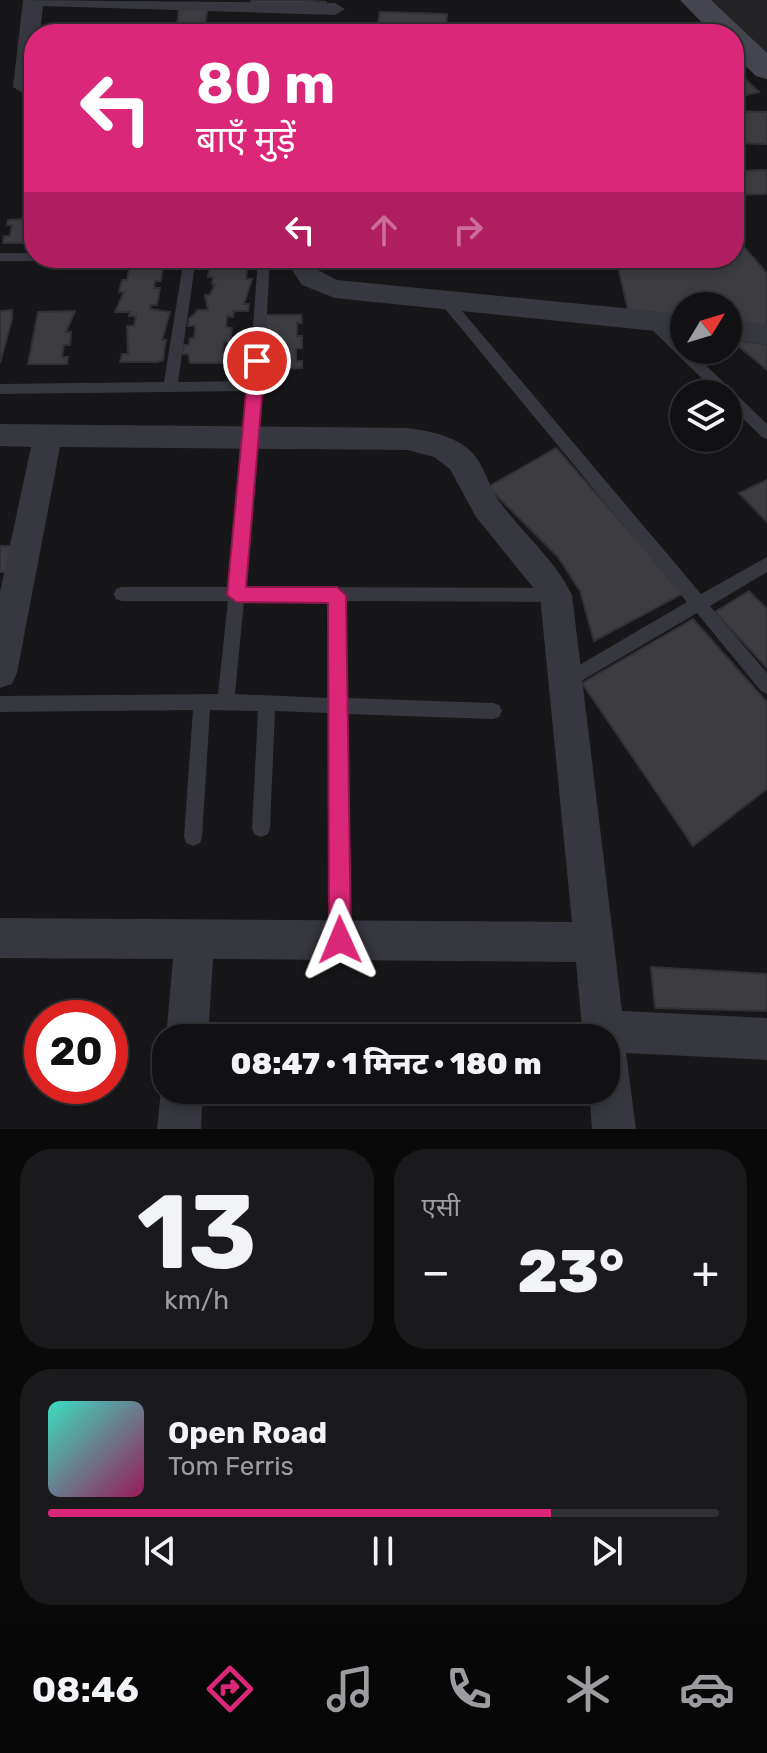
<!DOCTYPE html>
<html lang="hi">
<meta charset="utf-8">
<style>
:root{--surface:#111113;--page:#1a1a1c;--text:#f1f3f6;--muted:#9c9da0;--line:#303133;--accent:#db2777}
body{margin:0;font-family:Rubik,"Noto Sans Devanagari",sans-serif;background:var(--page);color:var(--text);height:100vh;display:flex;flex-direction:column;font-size:30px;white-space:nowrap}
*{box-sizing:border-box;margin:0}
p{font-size:26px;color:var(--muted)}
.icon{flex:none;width:44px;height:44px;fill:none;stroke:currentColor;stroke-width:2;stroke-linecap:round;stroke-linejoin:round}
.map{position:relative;height:1129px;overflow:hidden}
.drawer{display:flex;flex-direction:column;gap:20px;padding:20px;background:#09090a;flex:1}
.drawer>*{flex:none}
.hud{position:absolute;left:24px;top:24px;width:720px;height:244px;border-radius:32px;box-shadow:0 4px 12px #0003,0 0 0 2px var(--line);background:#db2777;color:#fff;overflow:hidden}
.needle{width:52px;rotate:52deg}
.tools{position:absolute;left:670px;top:292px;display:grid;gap:16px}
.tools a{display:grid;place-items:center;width:72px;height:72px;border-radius:50%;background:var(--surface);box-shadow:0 4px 12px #0003,0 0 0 2px var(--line);font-size:40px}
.speed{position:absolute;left:24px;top:1000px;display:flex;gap:16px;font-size:40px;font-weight:700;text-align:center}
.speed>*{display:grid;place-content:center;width:104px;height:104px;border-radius:50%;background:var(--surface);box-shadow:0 4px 12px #0003,0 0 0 2px var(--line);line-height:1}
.speed .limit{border:12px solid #d22;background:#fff;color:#111}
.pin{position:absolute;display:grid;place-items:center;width:68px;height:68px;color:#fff;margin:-34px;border:4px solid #fff;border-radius:50%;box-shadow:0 2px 8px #0007}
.me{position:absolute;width:88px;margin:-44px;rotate:359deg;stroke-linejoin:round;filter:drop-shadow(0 0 6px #0008)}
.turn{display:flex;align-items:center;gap:28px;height:168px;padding:0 40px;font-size:36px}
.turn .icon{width:104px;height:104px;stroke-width:2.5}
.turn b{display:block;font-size:56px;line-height:68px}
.lanes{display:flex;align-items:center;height:76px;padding:0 40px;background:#0003;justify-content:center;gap:40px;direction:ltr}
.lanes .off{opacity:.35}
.big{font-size:60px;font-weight:800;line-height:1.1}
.drawer .tile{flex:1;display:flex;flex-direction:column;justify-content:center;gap:12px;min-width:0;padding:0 28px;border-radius:32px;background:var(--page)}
.drawer .dial{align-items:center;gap:0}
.dial b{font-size:104px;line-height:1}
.song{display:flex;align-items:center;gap:24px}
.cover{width:96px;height:96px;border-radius:12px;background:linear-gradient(135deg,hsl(170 70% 55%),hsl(330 70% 35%))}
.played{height:8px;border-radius:4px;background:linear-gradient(90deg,var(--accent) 75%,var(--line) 75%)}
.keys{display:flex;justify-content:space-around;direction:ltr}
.heat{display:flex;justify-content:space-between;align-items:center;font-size:44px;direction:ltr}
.drawer .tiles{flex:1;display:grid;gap:20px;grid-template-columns:1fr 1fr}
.tile:last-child{grid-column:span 2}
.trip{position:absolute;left:152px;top:1024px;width:468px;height:80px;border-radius:32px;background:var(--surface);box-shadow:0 4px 12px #0003,0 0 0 2px var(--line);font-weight:800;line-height:80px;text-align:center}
.tab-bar{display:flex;height:128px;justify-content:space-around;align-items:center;background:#070708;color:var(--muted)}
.tab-bar .icon{width:56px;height:56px}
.tab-bar .on{color:var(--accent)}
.tab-bar b{font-size:36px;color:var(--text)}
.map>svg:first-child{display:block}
.built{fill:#232326}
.building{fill:#3c3c41;stroke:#313135;stroke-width:2}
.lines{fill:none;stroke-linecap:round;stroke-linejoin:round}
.service{fill:#37373f;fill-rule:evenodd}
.minor{fill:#37373f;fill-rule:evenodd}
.secondary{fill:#45464f;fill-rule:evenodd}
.route{fill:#db2777;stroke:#8e194d;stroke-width:2}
</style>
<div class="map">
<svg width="767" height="1129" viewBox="0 0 767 1129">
<rect width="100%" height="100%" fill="#171719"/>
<path class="built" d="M697 0H767V69L734 34Z"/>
<g class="building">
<path d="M251 0H300L326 2V6L250 4Z"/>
<path d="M179 8H208L205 24H177Z"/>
<path d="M380 12 447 14 446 26 378 23Z"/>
<path d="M188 26H220L219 34H187Z"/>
<path d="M734 68 759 92 734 98Z"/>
<path d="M734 111 767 112V144L734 143Z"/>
<path d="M767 170V194L736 195 734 171Z"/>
<path d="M30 198H34L33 243H3L4 236H10L12 225H7L8 220 25 219 30 213Z"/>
<path d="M734 236 767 273V328L728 323V306H684V317L628 310 616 258H734Z"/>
<path d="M125 261H159V264L163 265 161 281H155L154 288H160L157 305H151L150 309 170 312 162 340H166L163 360 158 362H120L122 354H128L127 326H134L136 316H129L130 312H115L124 292H119L122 280H127L129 269H124Z"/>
<path d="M221 262H253L252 268H247L246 279H252L244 304H249L248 311H234L233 317 227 316 226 327 232 328 230 342H224L223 354H230L229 363H190L188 354H182L184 345H189L190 338H194L195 326H188L189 319 198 310H208L205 295H210L215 284H212L213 277H208L209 271Z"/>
<path d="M12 310V319L0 363V311Z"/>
<path d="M75 311 66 332H71L70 345H64L62 357H68L67 364H28L38 312Z"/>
<path d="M264 315H301L302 323H297V336H302V348L296 349V361H302V368L264 370Z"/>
<path d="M731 340 767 344V370Z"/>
<path d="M556 448 684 593 594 641 580 591 558 557 488 487Z"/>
<path d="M767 480V522L739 493Z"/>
<path d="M0 546H18L12 572H0Z"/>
<path d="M749 591 767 609V668L715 612Z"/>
<path d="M693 619 767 702V789L693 846 582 683Z"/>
<path d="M651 967 767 974V1011L655 1008Z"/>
</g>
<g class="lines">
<g class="service">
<path d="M0 253H34V258H40L34 261H0Z"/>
<path d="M184 258H196L178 382 249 381 258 258H270L263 386 245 587 556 588 562 590 564 595 562 600 556 602 345 601 347 698 493 703 499 705 502 711 499 717 493 719 347 714 350 940 347 947 340 950 333 947 330 940 329 713 275 711 270 828 268 834 261 837 254 834 252 828 258 711 210 710 202 837 200 843 193 846 186 843 184 837 193 710 0 712V696L218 694 228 601H122L116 599 114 594 116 589 122 587H229L248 391 0 394V384L164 382ZM244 601H329V698L235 694Z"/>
<path d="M447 297 452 299 701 594 767 557V572L710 606 767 673V694L761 691 697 613 571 687 565 690 559 687 556 682 559 677 687 602 442 305 440 302Z"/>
<path d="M651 316 656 318 684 344V350H690L767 424V439L762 437 728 404V394H718L646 324V318Z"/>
</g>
<g class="minor">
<path d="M23 0 335 3 345 9 335 15 43 6 40 34H34V89L24 94 13 87Z"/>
<path d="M284 258H310L316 269 337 280 684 314V334L335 298 302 285Z"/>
<path d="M728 320 767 324V344L728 340Z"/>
<path d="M0 424 408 428C428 431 451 435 467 448 484 461 487 484 499 501 523 534 554 558 572 595L622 1011 767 1018V1060L626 1053 636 1129H592L589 1090H606V1038H583L576 962 213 959 208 1038H166L173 959 0 958V918L572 922 540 596 476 517 450 469 434 457 408 450 60 447 17 673 12 684 0 688V592L31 447 0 446Z"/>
<path d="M166 1077V1090H203L201 1129H157L161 1090Z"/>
</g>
<path class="secondary" d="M680 0H711L767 53V79L756 76 734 55V34H713Z"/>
</g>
<path class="route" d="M257 355 265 361 246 587H337L346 595 351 940 348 948 340 952 332 948 329 940 328 603 236 602 227 595 249 361Z"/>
</svg>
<div class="tools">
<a><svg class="needle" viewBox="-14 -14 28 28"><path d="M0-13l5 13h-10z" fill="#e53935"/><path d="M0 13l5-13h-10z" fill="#9c9da0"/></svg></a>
<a><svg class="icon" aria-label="layers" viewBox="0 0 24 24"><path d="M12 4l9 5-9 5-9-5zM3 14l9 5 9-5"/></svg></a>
</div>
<div class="speed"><div class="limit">20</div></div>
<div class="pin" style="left:257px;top:361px;background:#d93025"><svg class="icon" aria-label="arrive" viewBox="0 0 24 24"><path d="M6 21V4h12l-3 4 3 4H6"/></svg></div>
<svg class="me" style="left:340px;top:940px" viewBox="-20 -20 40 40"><path d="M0-17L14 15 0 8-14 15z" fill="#db2777" stroke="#fff" stroke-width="4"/></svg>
<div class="trip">08:47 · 1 मिनट · 180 m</div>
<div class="hud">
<div class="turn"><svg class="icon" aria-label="left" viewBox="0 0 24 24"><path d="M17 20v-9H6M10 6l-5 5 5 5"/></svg><div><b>80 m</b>बाएँ मुड़ें</div></div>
<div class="lanes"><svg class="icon" aria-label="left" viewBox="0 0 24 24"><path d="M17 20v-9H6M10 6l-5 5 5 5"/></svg><svg class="icon off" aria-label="ahead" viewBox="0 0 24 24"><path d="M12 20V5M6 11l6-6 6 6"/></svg><svg class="icon off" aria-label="right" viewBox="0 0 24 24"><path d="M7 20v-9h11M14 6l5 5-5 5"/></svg></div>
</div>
</div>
<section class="drawer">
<div class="tiles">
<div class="tile dial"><b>13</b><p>km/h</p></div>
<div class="tile"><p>एसी</p>
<div class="heat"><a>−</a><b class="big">23°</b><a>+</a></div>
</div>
<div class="tile">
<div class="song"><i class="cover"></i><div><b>Open Road</b><p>Tom Ferris</p></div></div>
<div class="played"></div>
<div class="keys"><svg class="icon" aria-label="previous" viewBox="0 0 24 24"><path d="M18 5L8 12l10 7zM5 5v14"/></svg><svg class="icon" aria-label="pause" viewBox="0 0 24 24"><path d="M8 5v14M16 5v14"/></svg><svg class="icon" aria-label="next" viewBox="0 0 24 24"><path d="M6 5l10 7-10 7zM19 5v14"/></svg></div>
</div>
</div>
</section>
<nav class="tab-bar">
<b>08:46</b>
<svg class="icon on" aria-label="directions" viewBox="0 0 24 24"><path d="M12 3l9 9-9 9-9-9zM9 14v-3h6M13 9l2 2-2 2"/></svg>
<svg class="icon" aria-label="music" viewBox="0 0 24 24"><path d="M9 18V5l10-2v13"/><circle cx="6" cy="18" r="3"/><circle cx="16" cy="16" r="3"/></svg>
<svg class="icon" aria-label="phone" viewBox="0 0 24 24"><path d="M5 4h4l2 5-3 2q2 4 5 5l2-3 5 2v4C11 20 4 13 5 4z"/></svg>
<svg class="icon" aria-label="climate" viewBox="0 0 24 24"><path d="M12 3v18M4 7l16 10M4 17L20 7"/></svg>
<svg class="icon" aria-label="car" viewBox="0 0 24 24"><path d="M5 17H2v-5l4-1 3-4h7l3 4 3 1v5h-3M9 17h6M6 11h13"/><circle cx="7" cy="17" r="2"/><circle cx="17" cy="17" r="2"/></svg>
</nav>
